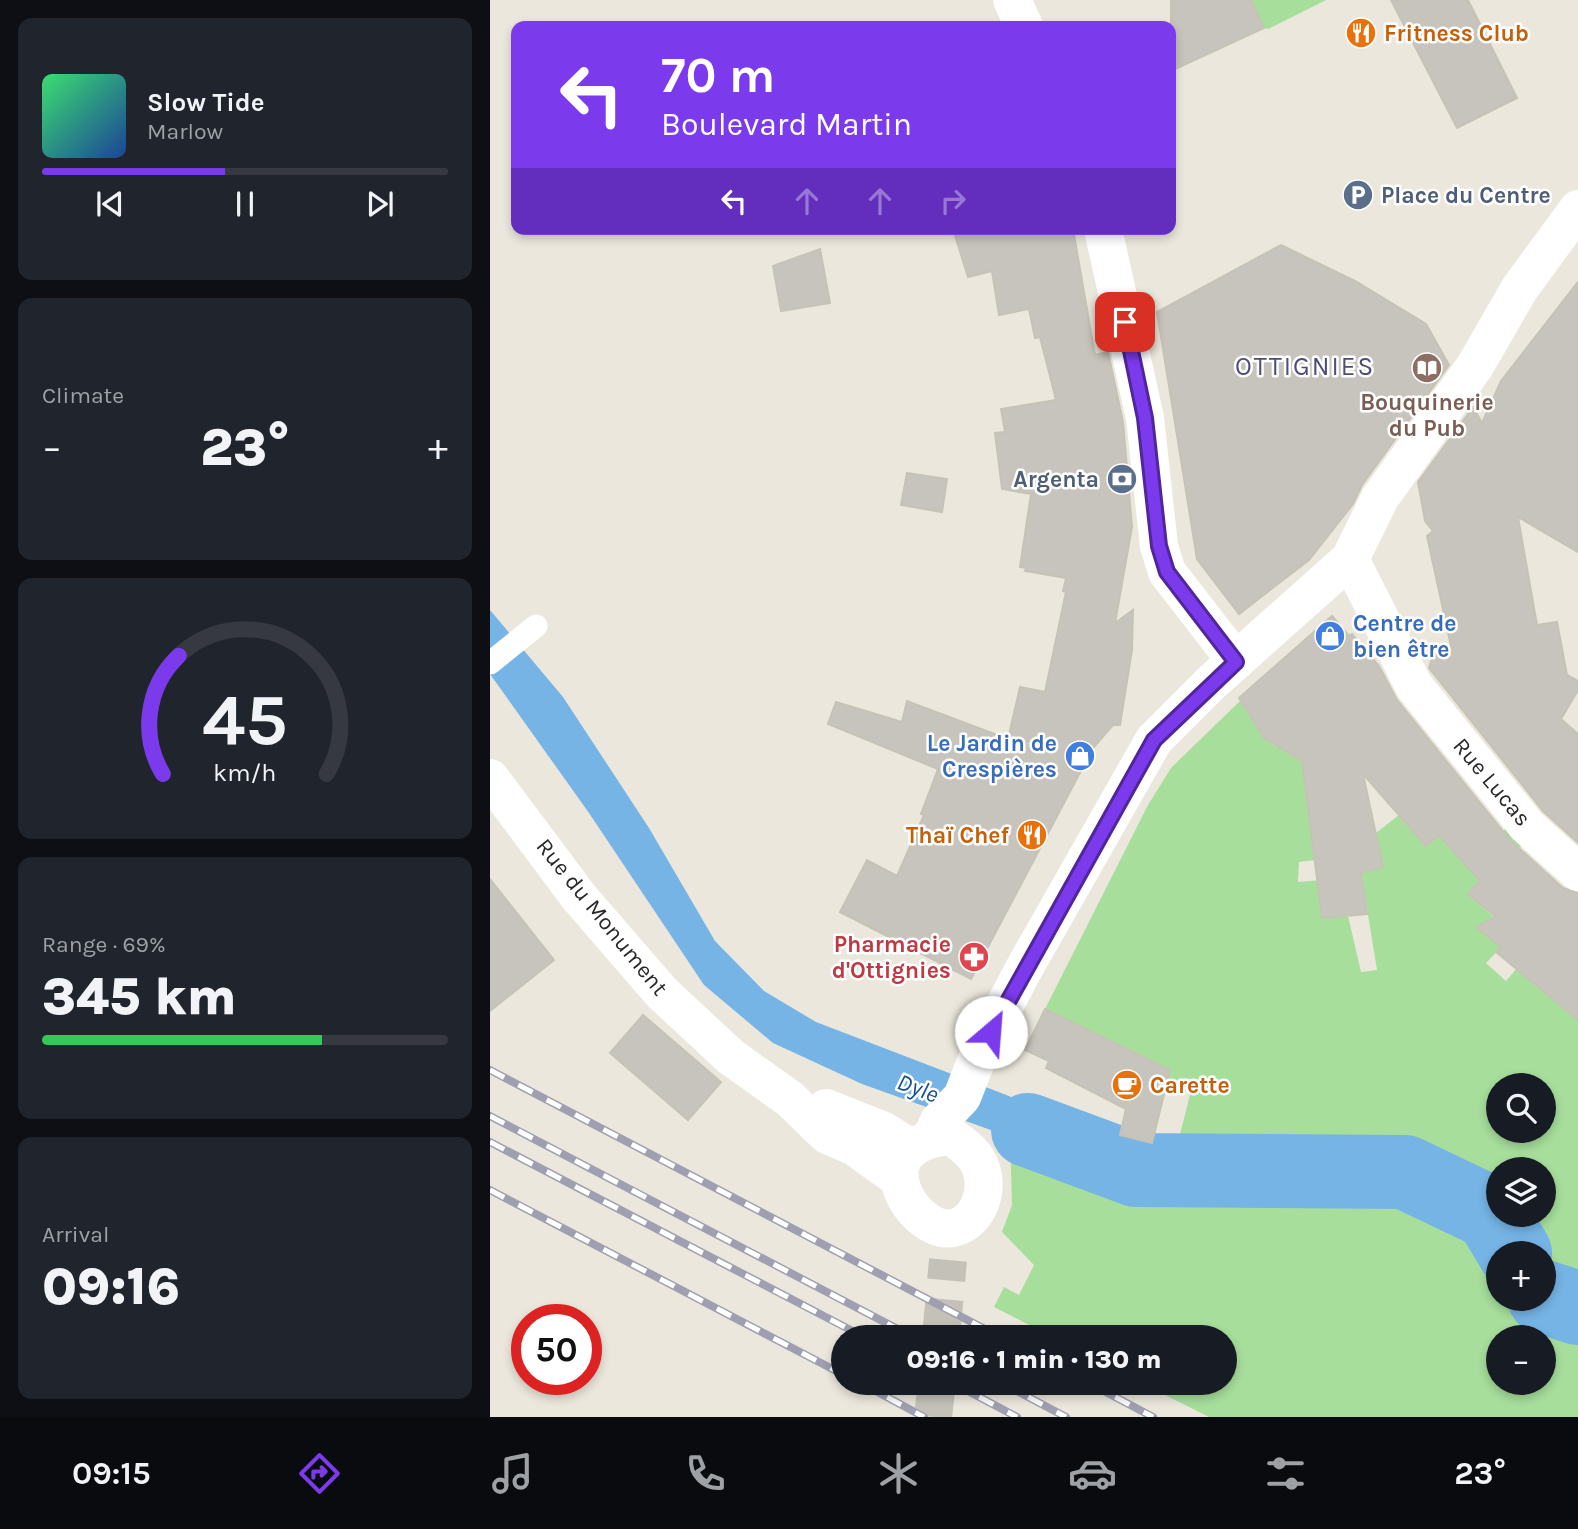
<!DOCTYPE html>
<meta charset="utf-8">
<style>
:root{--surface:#171b24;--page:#20242c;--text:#f1f3f6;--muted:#9ea1a6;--line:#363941;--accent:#7c3aed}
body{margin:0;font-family:Karla,sans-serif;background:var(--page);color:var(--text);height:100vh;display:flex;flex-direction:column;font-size:26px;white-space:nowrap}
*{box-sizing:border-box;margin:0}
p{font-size:23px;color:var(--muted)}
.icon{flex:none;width:38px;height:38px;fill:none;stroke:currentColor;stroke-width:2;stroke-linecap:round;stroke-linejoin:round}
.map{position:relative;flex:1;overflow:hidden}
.side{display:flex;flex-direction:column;gap:18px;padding:18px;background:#0d0f14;width:490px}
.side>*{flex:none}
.top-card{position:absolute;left:21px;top:21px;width:665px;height:214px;border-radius:14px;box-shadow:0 4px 10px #0003;background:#7c3aed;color:#fff;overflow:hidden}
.fabs{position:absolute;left:996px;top:1073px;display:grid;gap:14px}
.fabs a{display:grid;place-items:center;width:70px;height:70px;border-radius:50%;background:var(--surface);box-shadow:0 4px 10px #0003;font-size:35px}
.speed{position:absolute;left:21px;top:1304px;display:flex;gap:14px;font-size:35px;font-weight:700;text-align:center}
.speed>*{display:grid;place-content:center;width:91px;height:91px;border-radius:50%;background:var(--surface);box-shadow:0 4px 10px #0003;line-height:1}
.speed .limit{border:10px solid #d22;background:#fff;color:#111}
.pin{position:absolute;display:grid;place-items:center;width:60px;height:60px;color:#fff;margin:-30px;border-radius:14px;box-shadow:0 4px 10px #0006}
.me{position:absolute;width:77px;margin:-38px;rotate:27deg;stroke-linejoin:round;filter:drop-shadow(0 0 5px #0008)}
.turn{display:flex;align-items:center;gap:24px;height:147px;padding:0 35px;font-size:32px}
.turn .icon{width:91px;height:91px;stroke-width:2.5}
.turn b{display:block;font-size:49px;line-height:60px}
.lanes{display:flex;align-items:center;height:66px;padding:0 35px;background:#0003;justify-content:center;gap:35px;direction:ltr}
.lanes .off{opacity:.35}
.big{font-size:52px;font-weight:800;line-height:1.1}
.side .card{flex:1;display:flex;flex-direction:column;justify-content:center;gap:10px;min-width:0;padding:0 24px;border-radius:14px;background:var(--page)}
.side .dial{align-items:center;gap:0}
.dial svg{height:182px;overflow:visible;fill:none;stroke:var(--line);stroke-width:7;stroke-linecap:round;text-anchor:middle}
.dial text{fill:var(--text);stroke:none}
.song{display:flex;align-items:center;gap:21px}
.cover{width:84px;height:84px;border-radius:10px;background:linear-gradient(135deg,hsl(140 70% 55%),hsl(220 70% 35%))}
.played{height:7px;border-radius:4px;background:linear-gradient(90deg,var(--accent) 45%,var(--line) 45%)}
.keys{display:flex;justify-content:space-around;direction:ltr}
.heat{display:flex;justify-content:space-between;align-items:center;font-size:38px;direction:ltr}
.charge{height:10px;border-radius:5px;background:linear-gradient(90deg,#34c759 69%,var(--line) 0)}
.trip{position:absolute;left:341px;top:1325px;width:406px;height:70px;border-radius:35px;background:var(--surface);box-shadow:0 4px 10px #0003;font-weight:800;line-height:70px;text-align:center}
.tabs{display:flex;height:112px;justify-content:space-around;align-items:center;background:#090b0e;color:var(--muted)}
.tabs .icon{width:49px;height:49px}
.tabs .active{color:var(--accent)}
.tabs b{font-size:32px;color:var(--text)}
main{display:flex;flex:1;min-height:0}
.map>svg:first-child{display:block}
.green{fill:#a7de9c;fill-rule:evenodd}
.water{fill:#76b4e6}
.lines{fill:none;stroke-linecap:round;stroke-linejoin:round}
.river{stroke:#76b4e6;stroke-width:74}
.building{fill:#c6c4bc;stroke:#c6c3b6;stroke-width:2}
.secondary-tunnel{stroke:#c4c1b8;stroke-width:38;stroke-dasharray:38 19;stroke-linecap:butt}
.service{stroke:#fff;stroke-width:23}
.minor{stroke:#fff;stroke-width:38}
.secondary{stroke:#fff;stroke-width:38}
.rail-casing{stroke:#a09fb2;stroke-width:8}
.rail{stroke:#fff;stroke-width:5;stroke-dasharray:16;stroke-linecap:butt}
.route-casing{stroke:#51269a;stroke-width:18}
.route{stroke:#7c3aed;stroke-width:12}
.labels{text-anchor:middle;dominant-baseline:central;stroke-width:5;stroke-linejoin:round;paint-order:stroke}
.food-label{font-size:23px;font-weight:bold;fill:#c56008;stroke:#fff;text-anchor:start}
.service-label{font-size:23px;font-weight:bold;fill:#4e5e75;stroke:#fff;text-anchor:start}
.education-label{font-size:23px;font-weight:bold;fill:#785e54;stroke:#fff}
.shop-label{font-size:23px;font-weight:bold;fill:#366cbe;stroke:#fff;text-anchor:start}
.street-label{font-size:23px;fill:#292929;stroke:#fff}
.health-label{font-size:23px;font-weight:bold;fill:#be3a42;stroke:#fff;text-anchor:end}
.water-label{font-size:24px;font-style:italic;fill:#165091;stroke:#fff}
.quarter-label{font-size:26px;letter-spacing:2px;fill:#4d4d77;stroke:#fff}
</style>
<main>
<section class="side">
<div class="card">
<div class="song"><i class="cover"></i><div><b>Slow Tide</b><p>Marlow</p></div></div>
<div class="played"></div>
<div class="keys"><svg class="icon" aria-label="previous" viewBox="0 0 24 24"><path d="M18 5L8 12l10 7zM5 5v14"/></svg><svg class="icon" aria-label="pause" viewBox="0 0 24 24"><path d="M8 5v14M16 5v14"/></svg><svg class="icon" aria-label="next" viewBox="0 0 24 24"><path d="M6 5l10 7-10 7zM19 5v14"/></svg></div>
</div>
<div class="card"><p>Climate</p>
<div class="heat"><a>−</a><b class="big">23°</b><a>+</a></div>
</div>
<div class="card dial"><svg viewBox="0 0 100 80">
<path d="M14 69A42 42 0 1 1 86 69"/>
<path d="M14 69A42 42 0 0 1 21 17" stroke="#7c3aed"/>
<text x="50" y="56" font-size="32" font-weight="700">45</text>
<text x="50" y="72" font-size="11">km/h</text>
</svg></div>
<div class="card"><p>Range · 69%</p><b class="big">345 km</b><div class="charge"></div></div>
<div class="card"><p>Arrival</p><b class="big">09:16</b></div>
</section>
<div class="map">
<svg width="1088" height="1417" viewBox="0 0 1088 1417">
<rect width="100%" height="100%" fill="#ebe7dc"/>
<g class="green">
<path d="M761 0H836L778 29 774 28Z"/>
<path d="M751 700C761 716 768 736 785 746L806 729 814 737 818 809 857 802 868 855 809 862 808 882 832 880 833 918 858 916 871 972 887 970 871 872 893 867 886 833 909 815 936 846 949 835 962 849H992L1019 826 1035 842 999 882 994 877 978 894 1005 918 987 928 994 933 1011 926 1022 936 996 963 1016 981 1052 939 1072 987 1062 999 1088 1019V1417H719L651 1383 735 1382V1337H563L504 1307 514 1287 529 1295 544 1265 512 1232 522 1205 520 1137 627 1175 636 1155 685 1154 704 1079 677 1082 680 1070 555 1009 658 805 681 768ZM1008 1085H1054V1130H1008ZM1008 1169H1054V1214H1008ZM1008 1253H1054V1298H1008ZM1008 1337H1054V1382H1008Z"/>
</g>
<path class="water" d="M0 610 73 697 159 828 225 941 274 991 326 1022 519 1096 636 1155 627 1175 372 1084 283 1043 214 985 99 813 0 674Z"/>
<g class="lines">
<g class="river">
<path d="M538 1130 646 1170 915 1172 1001 1213 1025 1253"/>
<path d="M1054 1297 1088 1308"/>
</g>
</g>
<g class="building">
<path d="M681 0H761L774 28 681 71Z"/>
<path d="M901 0H978L1027 98 967 128Z"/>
<path d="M463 229H583L605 355 618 352 633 422 642 527 625 623 643 610 642 650 630 725H623L603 748 481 979 350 912 377 860 407 876 434 815 431 814 448 769 338 724 346 702 412 722 417 701 518 739 530 687 555 692 576 592 573 591 576 578 535 571 536 568 530 567 541 494 512 489 505 433 515 432 511 409 566 400 550 337 545 338 539 309 509 315 502 271 478 277Z"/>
<path d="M791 245 865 281 936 324 959 365 872 485 863 504 819 560 749 614 707 559 667 312Z"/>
<path d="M330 249 340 303 291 311 283 266Z"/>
<path d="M1088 282V552L1028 517 1047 625 1067 622 1077 675 1088 681V690L1071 719 1088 734V843L1053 811 939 668 943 655 961 646 937 536 943 531 935 521 928 482 983 407 992 423 1011 381Z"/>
<path d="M417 473 457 479 452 512 411 505Z"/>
<path d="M842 616 859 636 862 634 889 666 907 700 1020 840 1073 888 1088 893V1020L1006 952 1011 947 986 927 1006 917 978 894 990 881 949 835 936 846 873 774 893 867 871 873 877 914 832 918 812 761 774 738 749 698Z"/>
<path d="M0 879 64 960 0 1011Z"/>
<path d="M555 1009 680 1070 662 1143 630 1135 636 1109 556 1068 559 1061 535 1050Z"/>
<path d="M153 1015 231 1082 198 1120 120 1053Z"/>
</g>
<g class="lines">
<g class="secondary-tunnel">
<path d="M451 1337 458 1260"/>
<path d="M443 1417 447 1382"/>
</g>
<path class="service" d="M0 663 46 626"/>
<g class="minor">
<path d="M522 0 534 26"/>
<path d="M613 229 655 418 669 546 677 572 746 661"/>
<path d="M860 559 924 686 1037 826 1088 872"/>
<path d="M0 778 89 897 172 993 241 1057 300 1099 337 1135 365 1147 408 1178"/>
<path d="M336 1108 394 1131 421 1148"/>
</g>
<g class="secondary">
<path d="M461 1136C471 1144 482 1150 488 1162 501 1184 491 1222 463 1228 424 1236 366 1144 461 1136Z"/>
<path d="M441 1138 449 1121 472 1097 489 1054 536 965 664 740 721 683 860 559 890 498 985 366 1030 288 1088 209"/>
</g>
<g class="rail-casing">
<g id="rail">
<path d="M0 1070 510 1337"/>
<path d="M0 1116 423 1337"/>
<path d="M0 1142 374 1337"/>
<path d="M0 1190 354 1375"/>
<path d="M369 1382 434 1417"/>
<path d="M461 1382 527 1417"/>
<path d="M510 1382 576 1417"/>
<path d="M597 1382 663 1417"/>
</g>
</g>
<use href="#rail" class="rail"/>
</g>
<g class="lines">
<g class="route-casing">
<path id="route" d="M501 1032 664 740 746 662 677 572 669 546 655 418 635 322"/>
</g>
<use href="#route" class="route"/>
</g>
<defs>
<g id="restaurant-disc" transform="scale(1.575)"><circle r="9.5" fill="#e8710a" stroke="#fff"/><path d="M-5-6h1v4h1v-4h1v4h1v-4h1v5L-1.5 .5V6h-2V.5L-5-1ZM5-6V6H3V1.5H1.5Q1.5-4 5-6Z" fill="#fff"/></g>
<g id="parking-disc" transform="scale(1.575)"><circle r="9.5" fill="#5c6f8a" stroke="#fff"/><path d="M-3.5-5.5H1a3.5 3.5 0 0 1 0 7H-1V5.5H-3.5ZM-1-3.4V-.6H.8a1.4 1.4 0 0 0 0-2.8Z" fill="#fff"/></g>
<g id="library-disc" transform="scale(1.575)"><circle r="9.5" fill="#8d6e63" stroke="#fff"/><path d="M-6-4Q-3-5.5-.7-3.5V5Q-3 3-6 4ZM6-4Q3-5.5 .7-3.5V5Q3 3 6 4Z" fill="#fff"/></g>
<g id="bank-disc" transform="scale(1.575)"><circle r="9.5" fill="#5c6f8a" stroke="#fff"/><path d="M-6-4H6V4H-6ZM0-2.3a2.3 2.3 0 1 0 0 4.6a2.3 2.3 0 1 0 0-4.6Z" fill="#fff"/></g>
<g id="shop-disc" transform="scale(1.575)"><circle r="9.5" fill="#3f7fe0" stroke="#fff"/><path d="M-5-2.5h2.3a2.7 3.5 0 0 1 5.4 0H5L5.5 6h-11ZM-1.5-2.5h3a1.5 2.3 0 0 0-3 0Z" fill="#fff"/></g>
<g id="pharmacy-disc" transform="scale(1.575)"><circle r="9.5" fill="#e0444e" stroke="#fff"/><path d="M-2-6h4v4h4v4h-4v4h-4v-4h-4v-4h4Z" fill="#fff"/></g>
<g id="cafe-disc" transform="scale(1.575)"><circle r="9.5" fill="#e8710a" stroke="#fff"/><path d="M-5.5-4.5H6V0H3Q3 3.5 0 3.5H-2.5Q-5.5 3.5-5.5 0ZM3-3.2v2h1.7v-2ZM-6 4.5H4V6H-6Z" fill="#fff"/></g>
</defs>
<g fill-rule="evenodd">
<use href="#restaurant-disc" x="871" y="33"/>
<use href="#parking-disc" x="868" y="195"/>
<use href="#library-disc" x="937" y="368"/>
<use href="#bank-disc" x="632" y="479"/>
<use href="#shop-disc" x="840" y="636"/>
<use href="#shop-disc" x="590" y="756"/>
<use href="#restaurant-disc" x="542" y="835"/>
<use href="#pharmacy-disc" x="484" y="957"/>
<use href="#cafe-disc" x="637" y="1085"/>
</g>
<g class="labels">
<g class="food-label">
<text x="894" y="33">Fritness Club</text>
<text x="519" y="835" text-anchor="end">Thaï Chef</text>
<text x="660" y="1085">Carette</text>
</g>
<g class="service-label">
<text x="891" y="195">Place du Centre</text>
<text x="609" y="479" text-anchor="end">Argenta</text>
</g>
<g class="education-label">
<text x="937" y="402">Bouquinerie<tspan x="937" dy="26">du Pub</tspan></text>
</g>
<g class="shop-label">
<text x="863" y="623">Centre de<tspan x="863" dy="26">bien être</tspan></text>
<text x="567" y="743" text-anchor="end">Le Jardin de<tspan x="567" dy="26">Crespières</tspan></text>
</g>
<g class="street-label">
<text transform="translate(1002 782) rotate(50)">Rue Lucas</text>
<text transform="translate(112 917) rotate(51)">Rue du Monument</text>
</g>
<g class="health-label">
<text x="461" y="944">Pharmacie<tspan x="461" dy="26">d'Ottignies</tspan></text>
</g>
<g class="water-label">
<text transform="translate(428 1088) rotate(21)">Dyle</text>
</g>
<g class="quarter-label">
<text x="815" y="366">OTTIGNIES</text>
</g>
</g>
</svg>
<div class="fabs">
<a><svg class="icon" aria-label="search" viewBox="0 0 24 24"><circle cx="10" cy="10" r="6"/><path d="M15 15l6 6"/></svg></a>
<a><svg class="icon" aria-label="layers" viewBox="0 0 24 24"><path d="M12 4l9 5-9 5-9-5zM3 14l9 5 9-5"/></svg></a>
<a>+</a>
<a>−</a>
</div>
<div class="speed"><div class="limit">50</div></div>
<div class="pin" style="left:635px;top:322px;background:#d93025"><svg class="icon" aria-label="arrive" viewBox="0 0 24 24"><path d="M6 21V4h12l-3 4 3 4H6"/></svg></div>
<svg class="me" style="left:501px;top:1032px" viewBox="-20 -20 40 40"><circle r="19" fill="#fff"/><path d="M0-13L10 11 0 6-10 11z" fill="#7c3aed"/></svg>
<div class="trip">09:16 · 1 min · 130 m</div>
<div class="top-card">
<div class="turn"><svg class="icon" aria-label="left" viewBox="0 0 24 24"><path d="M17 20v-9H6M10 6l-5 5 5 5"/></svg><div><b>70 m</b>Boulevard Martin</div></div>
<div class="lanes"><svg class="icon" aria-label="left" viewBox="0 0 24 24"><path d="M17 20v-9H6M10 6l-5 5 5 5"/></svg><svg class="icon off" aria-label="ahead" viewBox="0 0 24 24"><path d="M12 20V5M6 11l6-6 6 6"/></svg><svg class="icon off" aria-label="ahead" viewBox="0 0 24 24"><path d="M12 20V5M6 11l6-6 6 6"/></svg><svg class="icon off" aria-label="right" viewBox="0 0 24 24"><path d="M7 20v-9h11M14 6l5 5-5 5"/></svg></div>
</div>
</div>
</main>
<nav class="tabs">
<b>09:15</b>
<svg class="icon active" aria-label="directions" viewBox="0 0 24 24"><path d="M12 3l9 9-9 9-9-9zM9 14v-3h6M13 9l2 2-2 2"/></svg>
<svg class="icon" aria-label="music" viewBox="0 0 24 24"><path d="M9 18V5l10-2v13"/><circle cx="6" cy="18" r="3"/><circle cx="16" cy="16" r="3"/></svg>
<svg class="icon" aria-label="phone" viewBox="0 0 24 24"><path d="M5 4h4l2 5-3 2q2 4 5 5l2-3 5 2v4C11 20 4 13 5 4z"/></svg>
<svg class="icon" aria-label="climate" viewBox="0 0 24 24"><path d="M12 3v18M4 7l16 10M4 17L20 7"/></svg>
<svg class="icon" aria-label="car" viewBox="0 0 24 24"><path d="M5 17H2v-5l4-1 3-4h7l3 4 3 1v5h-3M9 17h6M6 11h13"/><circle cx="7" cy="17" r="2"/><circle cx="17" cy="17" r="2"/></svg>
<svg class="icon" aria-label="filters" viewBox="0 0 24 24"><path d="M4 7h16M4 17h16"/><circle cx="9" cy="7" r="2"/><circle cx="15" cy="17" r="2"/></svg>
<b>23°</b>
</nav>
